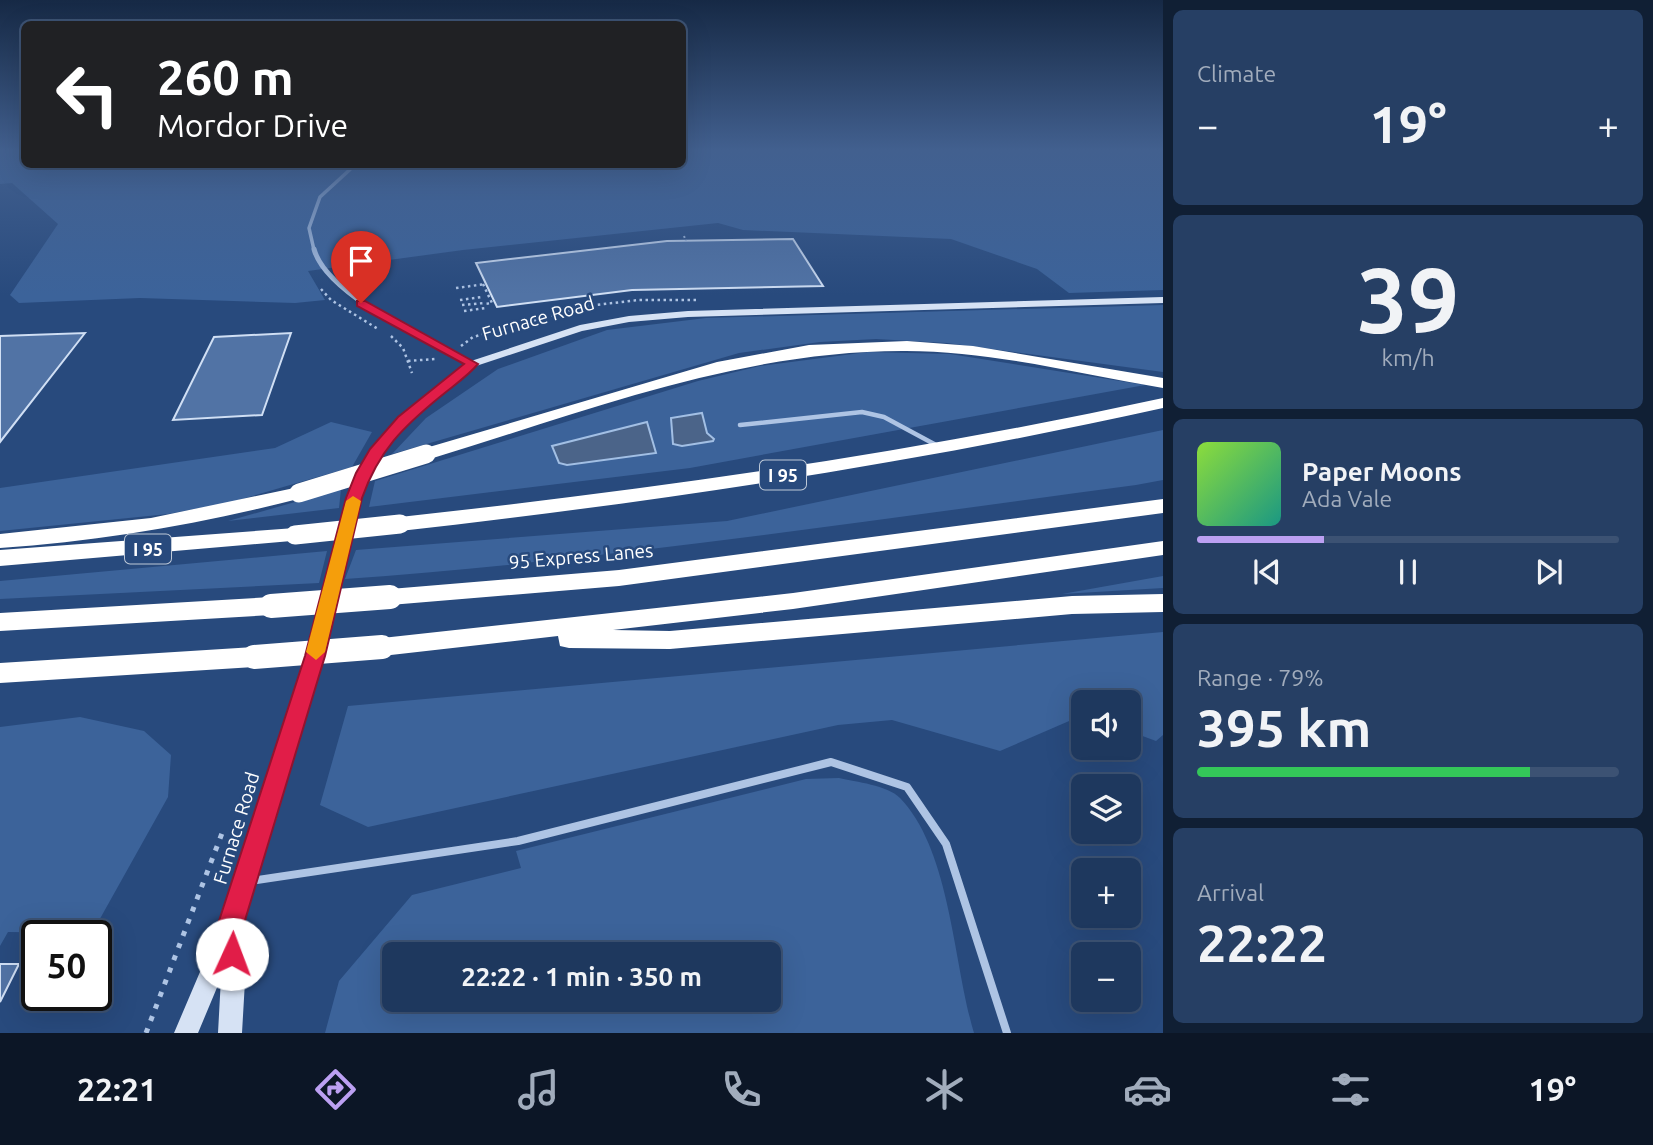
<!DOCTYPE html>
<meta charset="utf-8">
<style>
:root{--surface:#1e385e;--page:#263f64;--text:#f1f3f6;--muted:#a1acbc;--line:#3c5273;--accent:#bca0f2}
body{margin:0;font-family:Ubuntu,sans-serif;background:var(--page);color:var(--text);height:100vh;display:flex;flex-direction:column;font-size:26px;white-space:nowrap}
*{box-sizing:border-box;margin:0}
p{font-size:23px;color:var(--muted)}
.icon{flex:none;width:38px;height:38px;fill:none;stroke:currentColor;stroke-width:2;stroke-linecap:round;stroke-linejoin:round}
.map{position:relative;flex:1;overflow:hidden}
.details{display:flex;flex-direction:column;gap:10px;padding:10px;background:#101f34;width:490px}
.details>*{flex:none}
.hud{position:absolute;left:21px;top:21px;width:665px;height:147px;border-radius:10px;box-shadow:0 7px 28px #0002,0 0 0 2px var(--line);background:#202124;color:#fff;overflow:hidden}
.buttons{position:absolute;left:1071px;top:690px;display:grid;gap:14px}
.buttons a{display:grid;place-items:center;width:70px;height:70px;border-radius:10px;background:var(--surface);box-shadow:0 7px 28px #0002,0 0 0 2px var(--line);font-size:35px}
.speed{position:absolute;left:21px;top:920px;display:flex;gap:14px;font-size:35px;font-weight:700;text-align:center}
.speed>*{display:grid;place-content:center;width:91px;height:91px;border-radius:50%;background:var(--surface);box-shadow:0 7px 28px #0002,0 0 0 2px var(--line);line-height:1}
.speed .limit{border:4px solid #111;border-radius:10px;background:#fff;color:#111}
.pin{position:absolute;display:grid;place-items:center;width:60px;height:60px;color:#fff;margin:-72px -30px;border-radius:50% 50% 50% 0;rotate:-45deg;box-shadow:0 0 7px #0007}
.pin .icon{rotate:45deg}
.me{position:absolute;width:77px;margin:-38px;rotate:2deg;stroke-linejoin:round;filter:drop-shadow(0 0 5px #0008)}
.turn{display:flex;align-items:center;gap:24px;height:147px;padding:0 21px;font-size:32px}
.turn .icon{width:91px;height:91px;stroke-width:2.5}
.turn b{display:block;font-size:49px;line-height:60px}
.big{font-size:52px;font-weight:700;line-height:1.1}
.details .tile{flex:1;display:flex;flex-direction:column;justify-content:center;gap:10px;min-width:0;padding:0 24px;border-radius:10px;background:var(--page)}
.details .dial{align-items:center;gap:0}
.dial b{font-size:91px;line-height:1}
.song{display:flex;align-items:center;gap:21px}
.cover{width:84px;height:84px;border-radius:10px;background:linear-gradient(135deg,hsl(90 70% 55%),hsl(170 70% 35%))}
.played{height:7px;border-radius:4px;background:linear-gradient(90deg,var(--accent) 30%,var(--line) 30%)}
.keys{display:flex;justify-content:space-around;direction:ltr}
.heat{display:flex;justify-content:space-between;align-items:center;font-size:38px;direction:ltr}
.charge{height:10px;border-radius:5px;background:linear-gradient(90deg,#34c759 79%,var(--line) 0)}
.trip{position:absolute;left:382px;top:942px;width:399px;height:70px;border-radius:10px;background:var(--surface);box-shadow:0 7px 28px #0002,0 0 0 2px var(--line);font-weight:700;line-height:70px;text-align:center}
.tabs{display:flex;height:112px;justify-content:space-around;align-items:center;background:#0c1626;color:var(--muted)}
.tabs .icon{width:49px;height:49px}
.tabs .on{color:var(--accent)}
.tabs b{font-size:32px;color:var(--text)}
main{display:flex;flex:1;min-height:0}
.map>svg:first-child{display:block}
.green{fill:#3c639a;fill-rule:evenodd}
.water{fill:#4b6489;stroke:#a2bfe4;stroke-width:2}
.building{fill:#5173a5;stroke:#d0dff4;stroke-width:2}
.lines{fill:none;stroke-linecap:round;stroke-linejoin:round}
.path-far2{stroke:#aec4e4;stroke-width:2;stroke-dasharray:2 2.5;stroke-linecap:butt}
.path-far1{stroke:#aec4e4;stroke-width:2.5;stroke-dasharray:2.5 3.5;stroke-linecap:butt}
.path{stroke:#aec4e4;stroke-width:5;stroke-dasharray:5 8;stroke-linecap:butt}
.lane-far1{stroke:#aec4e4;stroke-width:4.5}
.lane{stroke:#aec4e4;stroke-width:8}
.street-far1{stroke:#aec4e4;stroke-width:3.5}
.street{stroke:#aec4e4;stroke-width:5}
.secondary{fill:#d6e2f4;fill-rule:evenodd}
.highway{fill:#fff;fill-rule:evenodd}
.highway-bridge-far1{stroke:#fff;stroke-width:19}
.highway-bridge{stroke:#fff;stroke-width:24}
.route{fill:#e11d48;stroke:#92132f;stroke-width:2}
.slow{fill:#f59e0b}
.labels{text-anchor:middle;dominant-baseline:central;stroke-width:5;stroke-linejoin:round;paint-order:stroke}
.shield{fill:#284a7d;stroke:#bec9d8;stroke-width:2}
.shield-label{font-size:18px;font-weight:bold;fill:#fff}
.street-label{font-size:19px;fill:#fff;stroke:#284a7d}
</style>
<main>
<div class="map">
<svg width="1163" height="1033" viewBox="0 0 1163 1033">
<rect width="100%" height="100%" fill="#284a7d"/>
<g class="green">
<path d="M0 151H24V164H682L683 151H1163V290L1069 293 1037 269 951 239 743 230 718 223 463 250 308 271 325 300 295 303 140 298 19 303 10 295 58 224 12 183 0 184Z"/>
<path d="M1163 305V372L947 343 876 339 820 342 739 353 392 454 426 418 498 369 607 330 706 318Z"/>
<path d="M868 352 950 354 1145 385 690 468 369 507 375 481 698 381 760 366Z"/>
<path d="M331 422 372 432 352 467 232 502 168 514 0 531V488L275 448Z"/>
<path d="M1163 430V480L1136 485C873 520 610 560 345 579L356 550 727 521Z"/>
<path d="M341 489 339 508 228 521Z"/>
<path d="M327 551 319 583 0 599V581Z"/>
<path d="M1163 576V588L1062 594Z"/>
<path d="M1163 632V735L1156 741 1129 731V702H1083V715L1000 751 892 720 838 725 368 827 320 805 348 706Z"/>
<path d="M80 717 144 731 171 755 168 797 92 933 8 932 0 946V727Z"/>
<path d="M839 778C856 782 887 785 900 798 951 851 953 963 974 1033H325L339 981 412 895 521 868 516 851 806 779ZM394 954H768V999H394Z"/>
</g>
<g class="water">
<path d="M702 413 707 433 714 439 713 441 682 446 673 444 671 418Z"/>
<path d="M647 422 656 453 567 465 559 463 552 446Z"/>
</g>
<g class="building">
<path d="M793 239 823 286 632 290 497 307 476 263 667 241Z"/>
<path d="M85 333 0 442V336Z"/>
<path d="M291 333 262 415 173 420 214 337Z"/>
<path d="M0 964H19L0 1002Z"/>
</g>
<g class="lines">
<path class="path-far2" d="M684 236 686 241"/>
<g class="path-far1">
<path d="M483 284 492 303 484 304"/>
<path d="M456 288 486 284"/>
<path d="M321 289 331 300 378 329"/>
<path d="M460 300 482 297"/>
<path d="M462 305 484 303"/>
<path d="M464 311 486 308"/>
<path d="M391 336 403 348 412 373"/>
<path d="M461 346 473 337 587 306 639 300H696"/>
<path d="M408 361 435 359"/>
</g>
<path class="path" d="M146 1033 224 828"/>
<path class="lane-far1" d="M740 425 862 412 884 417 936 445"/>
<path class="lane" d="M251 881 518 841 831 762 907 787 946 844 1007 1033"/>
<path class="street-far1" d="M314 250 309 228 320 197 356 164"/>
<path class="street" d="M314 249C326 295 431 342 472 364"/>
<path class="secondary" d="M1163 297V303L688 317 629 322 582 331 476 366 411 419 381 453 361 498 307 713 276 819 240 928 245 981 242 1033H218L221 978 198 1033H174L214 939 256 819 304 659 347 498 371 449 403 413 468 362 580 325 629 316 688 311Z"/>
<g class="highway">
<path d="M907 341 973 346 1163 378V388C1079 374 992 351 906 351 743 350 587 411 433 458L426 460 416 454 419 450 717 362 809 345Z"/>
<path d="M1163 398V408C911 464 657 502 400 531L389 524 400 517C657 489 911 453 1163 398Z"/>
<path d="M299 487 306 489 309 493 306 497C205 523 104 541 0 548V534L151 518Z"/>
<path d="M1163 499V513L619 586 390 605 382 603 378 597 382 591 390 589 619 570Z"/>
<path d="M295 528 303 530 306 535 303 540 0 566V550Z"/>
<path d="M1163 541V555L793 609 613 630 670 631 1072 596 1163 594V612L1072 614 670 649 569 648 560 646 558 636 382 656 373 654 370 647 373 640 382 638 793 593Z"/>
<path d="M271 597 279 600 283 606 279 612 271 615 0 631V613Z"/>
<path d="M254 647 263 650 267 657 263 664 254 667 0 683V663Z"/>
</g>
<g class="highway-bridge-far1">
<path d="M299 493 426 454"/>
<path d="M295 535 400 524"/>
</g>
<g class="highway-bridge">
<path d="M271 606 390 597"/>
<path d="M254 657 382 647"/>
</g>
</g>
<linearGradient id="sky" x2="0" y2="1"><stop stop-color="#162945"/><stop offset="0.51" stop-color="#42608f"/><stop offset="1" stop-color="#42608f" stop-opacity="0"/></linearGradient>
<rect width="1163" height="295" fill="url(#sky)"/>
<path class="route" d="M357 301H365L478 364C468 376 453 386 441 396 403 427 379 450 362 498L325 656 243 927 244 954 241 963 232 967 222 963 219 954 217 927 305 656 346 498 356 473 370 449 398 417 464 364 357 306Z"/>
<path class="slow" d="M353 496 361 501 325 652 316 660 306 652 346 501Z"/>
<g class="labels">
<g class="shield">
<rect x="760" y="460.5" width="46" height="29" rx="5"/>
<rect x="125" y="534.5" width="46" height="29" rx="5"/>
</g>
<g class="shield-label">
<text x="783" y="475">I 95</text>
<text x="148" y="549">I 95</text>
</g>
<g class="street-label">
<text transform="translate(538 318) rotate(-16)">Furnace Road</text>
<text transform="translate(581 556) rotate(-5)">95 Express Lanes</text>
<text transform="translate(236 828) rotate(-73)">Furnace Road</text>
</g>
</g>
</svg>
<div class="buttons">
<a><svg class="icon" aria-label="sound" viewBox="0 0 24 24"><path d="M4 9h4l5-4v14l-5-4H4zM17 9q2 3 0 6"/></svg></a>
<a><svg class="icon" aria-label="layers" viewBox="0 0 24 24"><path d="M12 4l9 5-9 5-9-5zM3 14l9 5 9-5"/></svg></a>
<a>+</a>
<a>−</a>
</div>
<div class="speed"><div class="limit">50</div></div>
<div class="pin" style="left:361px;top:303px;background:#d93025"><svg class="icon" aria-label="arrive" viewBox="0 0 24 24"><path d="M6 21V4h12l-3 4 3 4H6"/></svg></div>
<svg class="me" style="left:232px;top:954px" viewBox="-20 -20 40 40"><circle r="19" fill="#fff"/><path d="M0-13L10 11 0 6-10 11z" fill="#e11d48"/></svg>
<div class="trip">22:22 · 1 min · 350 m</div>
<div class="hud">
<div class="turn"><svg class="icon" aria-label="left" viewBox="0 0 24 24"><path d="M17 20v-9H6M10 6l-5 5 5 5"/></svg><div><b>260 m</b>Mordor Drive</div></div>
</div>
</div>
<section class="details">
<div class="tile"><p>Climate</p>
<div class="heat"><a>−</a><b class="big">19°</b><a>+</a></div>
</div>
<div class="tile dial"><b>39</b><p>km/h</p></div>
<div class="tile">
<div class="song"><i class="cover"></i><div><b>Paper Moons</b><p>Ada Vale</p></div></div>
<div class="played"></div>
<div class="keys"><svg class="icon" aria-label="previous" viewBox="0 0 24 24"><path d="M18 5L8 12l10 7zM5 5v14"/></svg><svg class="icon" aria-label="pause" viewBox="0 0 24 24"><path d="M8 5v14M16 5v14"/></svg><svg class="icon" aria-label="next" viewBox="0 0 24 24"><path d="M6 5l10 7-10 7zM19 5v14"/></svg></div>
</div>
<div class="tile"><p>Range · 79%</p><b class="big">395 km</b><div class="charge"></div></div>
<div class="tile"><p>Arrival</p><b class="big">22:22</b></div>
</section>
</main>
<nav class="tabs">
<b>22:21</b>
<svg class="icon on" aria-label="directions" viewBox="0 0 24 24"><path d="M12 3l9 9-9 9-9-9zM9 14v-3h6M13 9l2 2-2 2"/></svg>
<svg class="icon" aria-label="music" viewBox="0 0 24 24"><path d="M9 18V5l10-2v13"/><circle cx="6" cy="18" r="3"/><circle cx="16" cy="16" r="3"/></svg>
<svg class="icon" aria-label="phone" viewBox="0 0 24 24"><path d="M5 4h4l2 5-3 2q2 4 5 5l2-3 5 2v4C11 20 4 13 5 4z"/></svg>
<svg class="icon" aria-label="climate" viewBox="0 0 24 24"><path d="M12 3v18M4 7l16 10M4 17L20 7"/></svg>
<svg class="icon" aria-label="car" viewBox="0 0 24 24"><path d="M5 17H2v-5l4-1 3-4h7l3 4 3 1v5h-3M9 17h6M6 11h13"/><circle cx="7" cy="17" r="2"/><circle cx="17" cy="17" r="2"/></svg>
<svg class="icon" aria-label="filters" viewBox="0 0 24 24"><path d="M4 7h16M4 17h16"/><circle cx="9" cy="7" r="2"/><circle cx="15" cy="17" r="2"/></svg>
<b>19°</b>
</nav>
